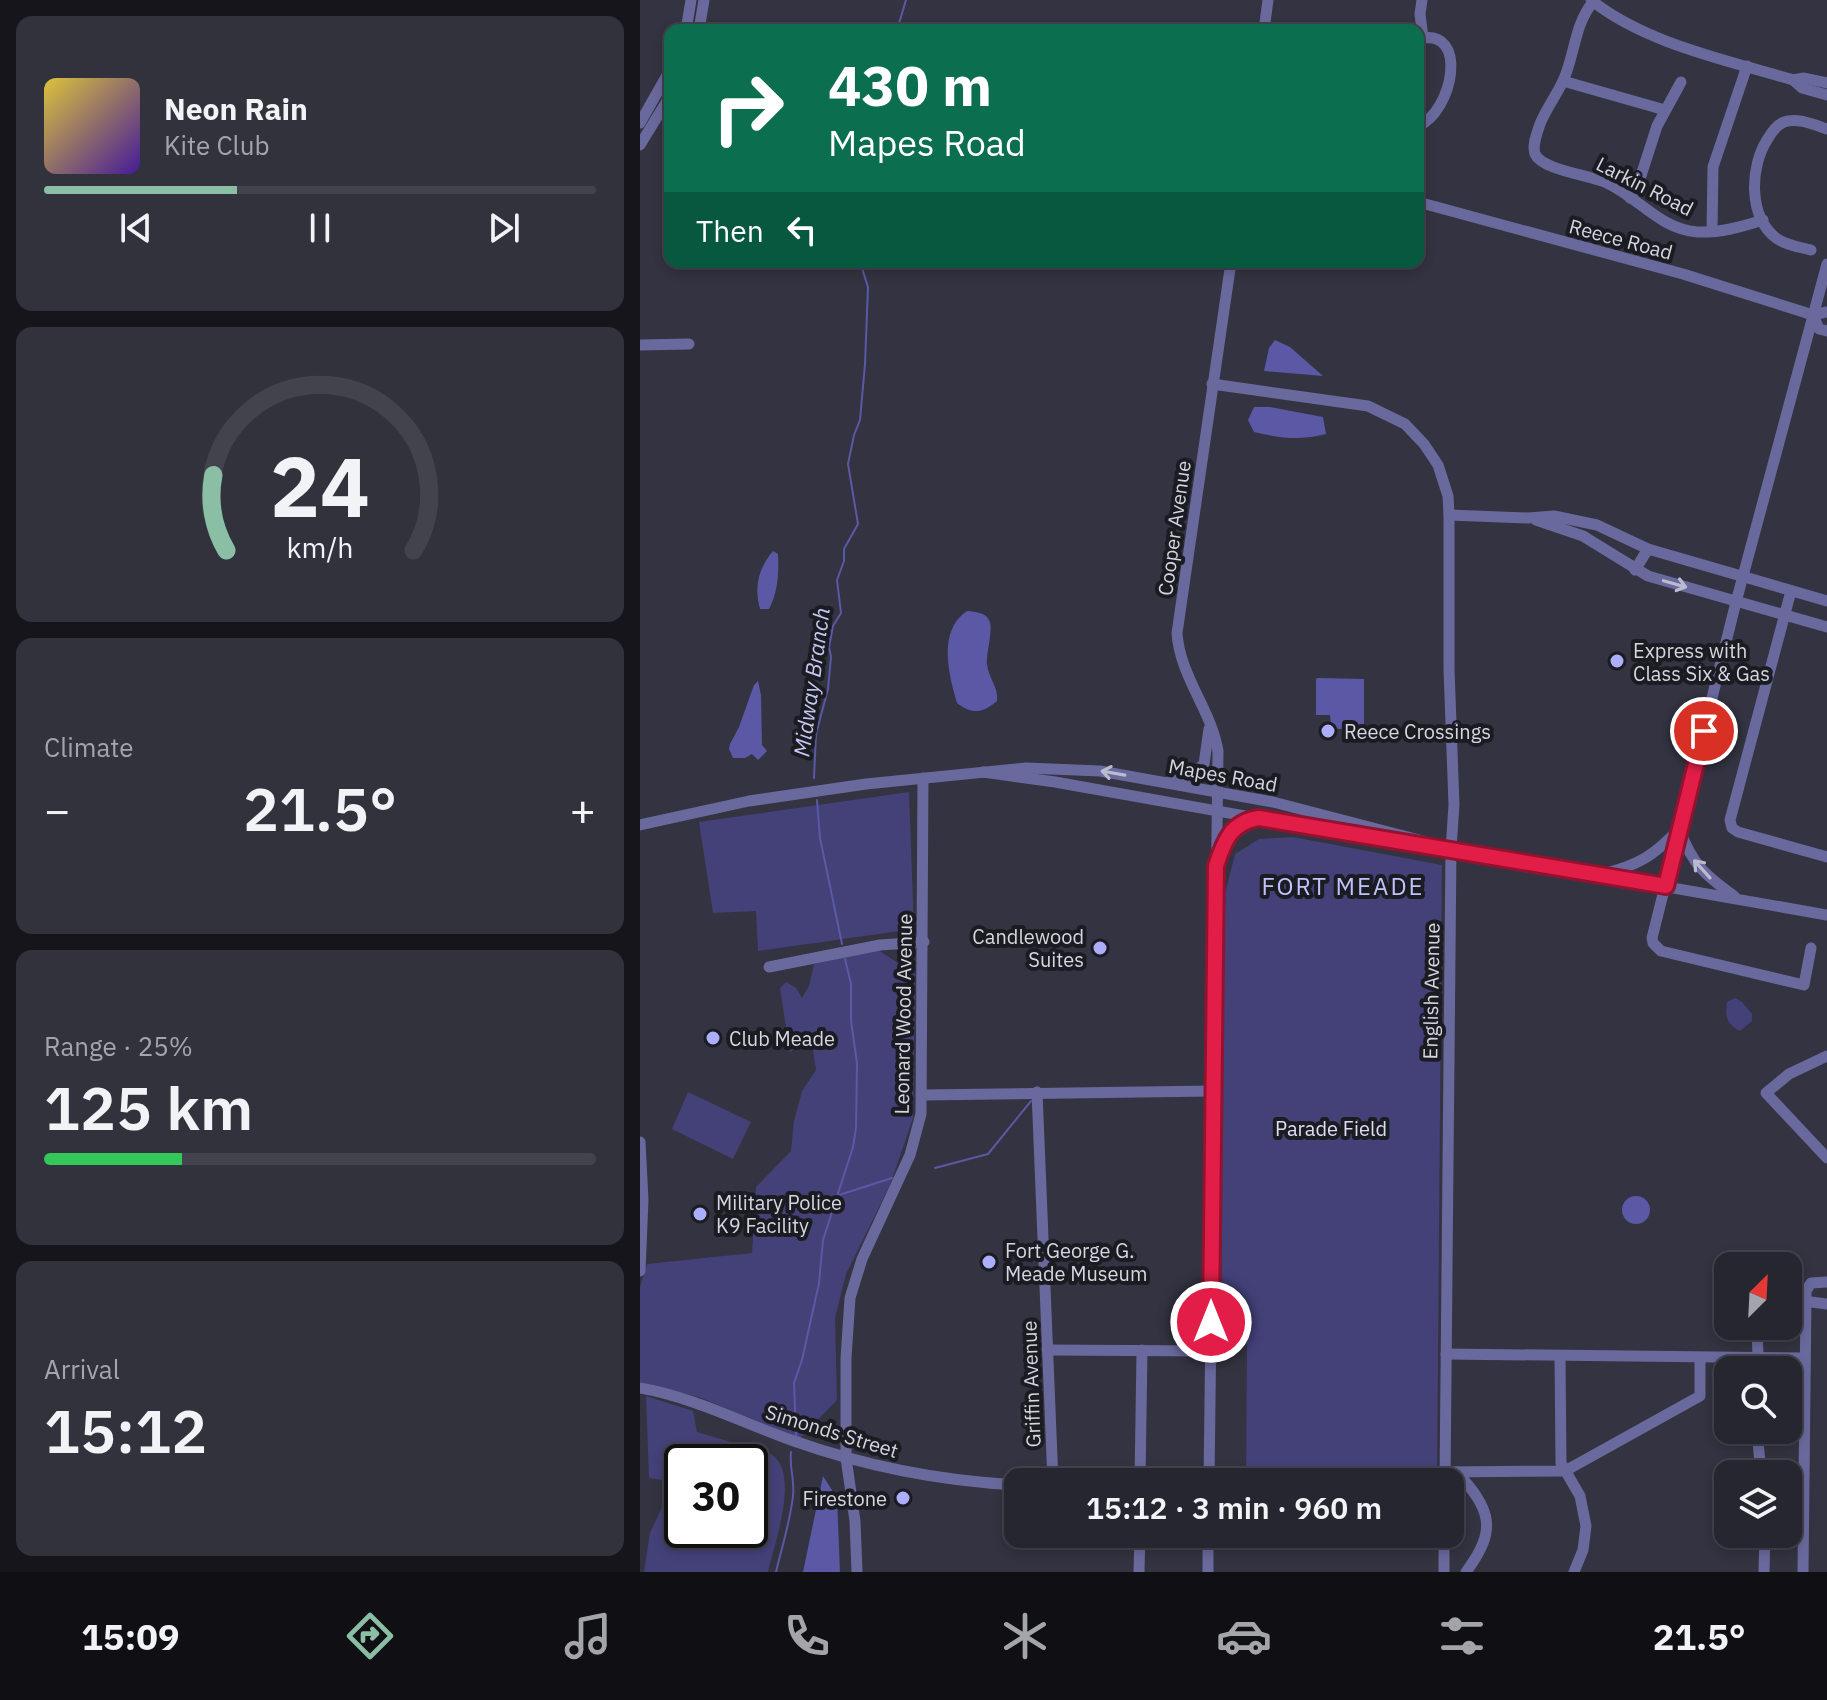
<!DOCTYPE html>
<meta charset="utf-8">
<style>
:root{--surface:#262631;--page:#32323d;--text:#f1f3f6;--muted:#a4a5ab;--line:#42434d;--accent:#8abfa5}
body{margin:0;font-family:"IBM Plex Sans",sans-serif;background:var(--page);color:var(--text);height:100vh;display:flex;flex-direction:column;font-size:30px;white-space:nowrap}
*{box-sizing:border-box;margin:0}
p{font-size:26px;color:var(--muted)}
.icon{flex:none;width:44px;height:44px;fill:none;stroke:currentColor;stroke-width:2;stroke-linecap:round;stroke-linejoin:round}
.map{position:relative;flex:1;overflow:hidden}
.panel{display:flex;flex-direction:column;gap:16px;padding:16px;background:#15151b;width:640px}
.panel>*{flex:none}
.guide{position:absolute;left:24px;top:24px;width:760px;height:244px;border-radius:16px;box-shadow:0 4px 12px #0003,0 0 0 2px var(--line);background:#0b6e4f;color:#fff;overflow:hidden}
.needle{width:52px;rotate:24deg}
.controls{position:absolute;left:1074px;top:1252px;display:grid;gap:16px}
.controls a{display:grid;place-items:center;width:88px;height:88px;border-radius:16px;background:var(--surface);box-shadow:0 4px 12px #0003,0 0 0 2px var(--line);font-size:40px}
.speed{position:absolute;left:24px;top:1444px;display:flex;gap:16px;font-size:40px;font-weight:700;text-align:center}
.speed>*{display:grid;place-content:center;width:104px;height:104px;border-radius:50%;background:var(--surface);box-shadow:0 4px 12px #0003,0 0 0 2px var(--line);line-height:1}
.speed .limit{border:4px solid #111;border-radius:12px;background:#fff;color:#111}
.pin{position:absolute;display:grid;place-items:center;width:68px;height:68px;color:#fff;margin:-34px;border:4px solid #fff;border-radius:50%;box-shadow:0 2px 8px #0007}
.me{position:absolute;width:88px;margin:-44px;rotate:0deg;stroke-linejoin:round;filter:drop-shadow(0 0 6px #0008)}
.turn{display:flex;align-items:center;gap:28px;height:168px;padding:0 32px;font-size:36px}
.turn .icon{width:104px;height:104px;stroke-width:2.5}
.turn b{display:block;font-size:56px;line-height:68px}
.then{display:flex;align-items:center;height:76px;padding:0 32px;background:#0003;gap:16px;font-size:30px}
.big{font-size:60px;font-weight:600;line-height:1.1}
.panel .tile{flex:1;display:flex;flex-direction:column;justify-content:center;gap:12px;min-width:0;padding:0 28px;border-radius:16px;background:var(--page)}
.panel .dial{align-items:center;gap:0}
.dial svg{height:208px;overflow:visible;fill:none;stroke:var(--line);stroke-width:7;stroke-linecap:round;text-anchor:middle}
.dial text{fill:var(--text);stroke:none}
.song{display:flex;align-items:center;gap:24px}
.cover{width:96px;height:96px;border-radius:12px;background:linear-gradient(135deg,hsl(50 70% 55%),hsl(260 70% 35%))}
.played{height:8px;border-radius:4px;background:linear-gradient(90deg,var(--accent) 35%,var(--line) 35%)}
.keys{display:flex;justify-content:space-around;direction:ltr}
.heat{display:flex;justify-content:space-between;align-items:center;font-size:44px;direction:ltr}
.charge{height:12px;border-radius:6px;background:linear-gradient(90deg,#34c759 25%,var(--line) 0)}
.trip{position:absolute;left:364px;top:1468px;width:460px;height:80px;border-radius:16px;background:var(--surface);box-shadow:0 4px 12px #0003,0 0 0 2px var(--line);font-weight:600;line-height:80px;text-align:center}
.tabs{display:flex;height:128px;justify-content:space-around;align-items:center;background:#0f0f14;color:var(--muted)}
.tabs .icon{width:56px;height:56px}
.tabs .current{color:var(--accent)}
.tabs b{font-size:36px;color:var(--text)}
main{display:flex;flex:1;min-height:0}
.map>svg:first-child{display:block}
.green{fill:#434178}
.water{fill:#5b58a5}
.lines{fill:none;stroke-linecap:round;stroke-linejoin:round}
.stream{stroke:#5b58a5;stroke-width:2}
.minor{stroke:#69699d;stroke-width:11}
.oneway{stroke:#babbce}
.route-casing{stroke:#92132f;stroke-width:20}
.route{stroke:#e11d48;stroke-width:14}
.poi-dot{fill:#adaefb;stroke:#1b1c22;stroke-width:3}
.labels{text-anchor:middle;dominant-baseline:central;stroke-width:8;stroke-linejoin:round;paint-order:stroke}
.street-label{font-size:20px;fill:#d5d6df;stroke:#1b1c22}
.poi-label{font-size:20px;fill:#d5d6df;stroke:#1b1c22;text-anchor:start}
.park-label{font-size:20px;fill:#dcddf3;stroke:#1b1c22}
.water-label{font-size:22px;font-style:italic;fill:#c6c8f3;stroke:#1b1c22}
.quarter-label{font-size:24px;letter-spacing:2px;fill:#c0c2fc;stroke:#1b1c22}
</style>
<main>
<section class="panel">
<div class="tile">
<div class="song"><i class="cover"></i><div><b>Neon Rain</b><p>Kite Club</p></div></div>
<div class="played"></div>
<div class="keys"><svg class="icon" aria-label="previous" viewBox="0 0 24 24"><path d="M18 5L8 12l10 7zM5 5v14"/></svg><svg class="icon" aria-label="pause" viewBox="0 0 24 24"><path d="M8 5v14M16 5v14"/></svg><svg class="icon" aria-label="next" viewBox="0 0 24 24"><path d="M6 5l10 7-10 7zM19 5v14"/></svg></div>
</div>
<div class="tile dial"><svg viewBox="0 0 100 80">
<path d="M14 69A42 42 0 1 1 86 69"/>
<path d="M14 69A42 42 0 0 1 9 40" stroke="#8abfa5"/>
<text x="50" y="56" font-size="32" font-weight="700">24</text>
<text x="50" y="72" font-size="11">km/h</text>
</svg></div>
<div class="tile"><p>Climate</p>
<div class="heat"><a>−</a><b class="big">21.5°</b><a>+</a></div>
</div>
<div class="tile"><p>Range · 25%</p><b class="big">125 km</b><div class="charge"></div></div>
<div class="tile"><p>Arrival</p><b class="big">15:12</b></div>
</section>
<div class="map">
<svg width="1187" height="1572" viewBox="0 0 1187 1572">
<rect width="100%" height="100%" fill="#333341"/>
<g class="green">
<path d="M269 792 274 929 118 951 116 911 73 913 59 822Z"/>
<path d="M653 837 802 865 797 1482H606L607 1344H581L583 902 595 854 619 839Z"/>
<path d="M238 950 275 974 273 1118 250 1185 206 1274 195 1318 197 1400 160 1438 61 1398 0 1382V1287L7 1264 112 1253 116 1187 151 1151 154 1121 162 1091 176 1070 170 1031 150 1053 140 988 146 982 156 988 162 998 169 986 174 964Z"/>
<path d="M1095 998 1102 1002 1112 1014V1021L1100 1031C1086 1024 1085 1016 1087 1002Z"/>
<path d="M48 1092 111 1122 93 1159 32 1129Z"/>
<path d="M6 1396 53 1411 57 1432 131 1454C161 1473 134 1544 128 1572H4L10 1533 42 1464V1530H110V1462H43L45 1454 31 1481 9 1478Z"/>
</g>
<g class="water">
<path d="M635 340 650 347 683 376 624 371 629 348Z"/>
<path d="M614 407H630L683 417 686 434C660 441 639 438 614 432L608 420Z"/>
<path d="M133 551 138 554C139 573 138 592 129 609H120C114 587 118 569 133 551Z"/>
<path d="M327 611C335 612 345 612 349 620 354 628 346 653 347 664 348 677 359 688 357 701 343 713 332 715 317 703 309 675 297 631 327 611Z"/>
<path d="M678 678 724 679V731L691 728 690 715H676V679Z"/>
<path d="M118 681 121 695 122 745 127 751 118 760 112 754 105 758H93L89 749 90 744 99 727 114 685Z"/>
<circle cx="996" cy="1210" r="14"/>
<path d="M183 1476 197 1498 200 1572H163Z"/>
</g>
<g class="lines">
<g class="stream">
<path d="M257 30 266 0"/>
<path d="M174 778 176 734 188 689 191 657 189 647 193 626 201 613 197 580 204 561V549L218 524 208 464 214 435 220 420 225 364 228 287 220 262"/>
<path d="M177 800 180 838 202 944"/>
<path d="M295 1168 348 1154 391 1101"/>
<path d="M196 1196 252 1178"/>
<path d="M156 1435 154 1383 162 1360 179 1283 183 1240 213 1147 216 1128 217 1063 211 1021V984L205 959"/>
<path d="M136 1572C142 1547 150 1522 153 1496 155 1480 149 1467 151 1452"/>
</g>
<g class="minor">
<path d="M782 0 780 14 783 38"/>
<path d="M951 0C1006 44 1087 60 1153 80L1162 88 1187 95"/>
<path d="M953 2C934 25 935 55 923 81 916 96 906 109 900 124 897 133 892 145 895 154 902 170 950 175 967 183 999 198 1020 229 1057 232 1080 233 1101 227 1123 220"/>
<path d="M46 30 51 0"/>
<path d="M59 30 64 0"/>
<path d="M624 30 628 0"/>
<path d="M778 39C830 26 813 112 778 126"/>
<path d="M1153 80 1164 78 1187 83"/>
<path d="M923 81 1025 110"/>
<path d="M0 123 30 70"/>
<path d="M0 145 30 96"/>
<path d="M990 198 998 185 1017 126 1041 82"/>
<path d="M778 202 1043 274 1173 315 1187 312"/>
<path d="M1072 231 1073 167 1107 66"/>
<path d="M1171 250C1160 247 1145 245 1136 238 1108 216 1110 167 1127 140 1131 133 1136 125 1144 122 1157 117 1175 125 1187 129"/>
<path d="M1173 315 1179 329 1187 331"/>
<path d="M0 345 49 344"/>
<path d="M572 384 728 406 765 424 784 444 798 465 808 496 809 515V669L814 805 811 849 805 1482"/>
<path d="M809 515 888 518 914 516 957 525 1008 549 1187 601"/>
<path d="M896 520 943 536 1008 576 1187 627"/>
<path d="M995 570 1008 549"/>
<path d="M1151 591 1090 820 1092 828 1098 832 1187 857"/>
<path d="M343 772 415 782 762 844 811 849 1187 915"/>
<path d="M530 781 551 775 564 764 569 729"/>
<path d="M0 825 109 801 226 784 386 768 460 771 633 802 783 841"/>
<path d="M1040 831C1053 865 1065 875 1094 896"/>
<path d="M580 854C586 835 595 822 616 818"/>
<path d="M963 874C998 865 1014 856 1039 829"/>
<path d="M1171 948 1164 985 1021 951 1013 943 1012 938 1096 602 1187 264"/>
<path d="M129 967 240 945 284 942"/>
<path d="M1187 1056 1149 1074 1126 1093 1187 1158"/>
<path d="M397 1092 413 1482"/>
<path d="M283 1095 573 1091"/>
<path d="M0 1142 3 1200 0 1271"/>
<path d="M1148 1299 1187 1304"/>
<path d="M1117 1326 1118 1357"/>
<path d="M407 1350 570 1351"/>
<path d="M806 1354 1164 1358"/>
<path d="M920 1356 921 1463 940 1496 946 1526 943 1550 934 1572"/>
<path d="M0 1388C52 1397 101 1422 151 1440 224 1466 300 1481 378 1485"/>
<path d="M1117 1430 1121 1474"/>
<path d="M805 1472 925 1471 1060 1396V1358"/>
<path d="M817 1472C851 1510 858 1529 826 1572"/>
<path d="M500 1482 502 1350"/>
<path d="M569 1482 578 751C571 709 540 677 537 633L591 262"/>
<path d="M217 1572 215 1521 206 1458V1358L210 1298 222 1259 270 1155 281 1114 283 778"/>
<path d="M499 1572 500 1534"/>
<path d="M568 1572V1534"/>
<path d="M804 1572V1534"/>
<path d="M1124 1572 1125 1534"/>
<path d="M1163 1572 1166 1299V1291L1171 1283 1187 1282"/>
</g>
</g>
<defs><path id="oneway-shaft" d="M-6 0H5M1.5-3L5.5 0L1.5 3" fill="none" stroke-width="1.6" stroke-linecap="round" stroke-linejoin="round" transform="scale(2)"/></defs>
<g class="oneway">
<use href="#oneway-shaft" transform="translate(1035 584) rotate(16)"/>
<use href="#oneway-shaft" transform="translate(473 773) rotate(-170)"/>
<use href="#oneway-shaft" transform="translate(1062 869) rotate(-132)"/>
</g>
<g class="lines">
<g class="route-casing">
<path id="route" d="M571 1322 576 866C584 841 591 822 619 818L1026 886 1064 731"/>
</g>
<use href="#route" class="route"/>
</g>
<g class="poi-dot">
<circle cx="977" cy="661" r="8"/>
<circle cx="688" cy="731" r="8"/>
<circle cx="460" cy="948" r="8"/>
<circle cx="73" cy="1038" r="8"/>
<circle cx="60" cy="1214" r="8"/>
<circle cx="349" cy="1262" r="8"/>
<circle cx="263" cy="1498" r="8"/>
</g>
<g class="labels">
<g class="street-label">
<text transform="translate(1005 186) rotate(27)">Larkin Road</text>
<text transform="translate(981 239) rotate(15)">Reece Road</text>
<text transform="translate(534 528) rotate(-82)">Cooper Avenue</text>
<text transform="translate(583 775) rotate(10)">Mapes Road</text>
<text transform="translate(791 991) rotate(-89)">English Avenue</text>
<text transform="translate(263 1014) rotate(-89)">Leonard Wood Avenue</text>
<text transform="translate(391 1384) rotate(-92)">Griffin Avenue</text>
<text transform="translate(192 1431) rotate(17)">Simonds Street</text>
</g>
<g class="poi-label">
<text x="993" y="650">Express with<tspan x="993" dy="23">Class Six &amp; Gas</tspan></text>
<text x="704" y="731">Reece Crossings</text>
<text x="444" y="936" text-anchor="end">Candlewood<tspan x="444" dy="23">Suites</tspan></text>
<text x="89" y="1038">Club Meade</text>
<text x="76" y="1202">Military Police<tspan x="76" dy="23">K9 Facility</tspan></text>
<text x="365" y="1250">Fort George G.<tspan x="365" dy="23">Meade Museum</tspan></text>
<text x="247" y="1498" text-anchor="end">Firestone</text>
</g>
<g class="park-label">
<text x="691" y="1128">Parade Field</text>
</g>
<g class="water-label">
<text transform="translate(171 682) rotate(-82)">Midway Branch</text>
</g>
<g class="quarter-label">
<text x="703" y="886">FORT MEADE</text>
</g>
</g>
</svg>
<div class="controls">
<a><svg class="needle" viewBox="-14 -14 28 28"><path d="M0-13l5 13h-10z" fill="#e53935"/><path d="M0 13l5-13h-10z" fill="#a4a5ab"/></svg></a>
<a><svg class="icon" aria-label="search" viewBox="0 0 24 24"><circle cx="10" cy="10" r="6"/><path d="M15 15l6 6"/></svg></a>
<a><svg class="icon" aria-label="layers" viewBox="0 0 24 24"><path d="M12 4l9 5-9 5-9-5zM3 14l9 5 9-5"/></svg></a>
</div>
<div class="speed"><div class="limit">30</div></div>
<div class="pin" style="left:1064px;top:731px;background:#d93025"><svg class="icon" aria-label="arrive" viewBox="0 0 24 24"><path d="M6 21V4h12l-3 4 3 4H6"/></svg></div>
<svg class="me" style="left:571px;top:1322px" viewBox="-20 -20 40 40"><circle r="17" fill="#e11d48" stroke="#fff" stroke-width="3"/><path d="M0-11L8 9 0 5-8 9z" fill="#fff"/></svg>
<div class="trip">15:12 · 3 min · 960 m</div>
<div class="guide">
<div class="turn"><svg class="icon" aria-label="right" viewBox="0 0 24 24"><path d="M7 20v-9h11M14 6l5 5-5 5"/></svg><div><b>430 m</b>Mapes Road</div></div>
<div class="then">Then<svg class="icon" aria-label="left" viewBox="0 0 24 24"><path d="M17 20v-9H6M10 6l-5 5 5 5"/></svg></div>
</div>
</div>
</main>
<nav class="tabs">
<b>15:09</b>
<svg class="icon current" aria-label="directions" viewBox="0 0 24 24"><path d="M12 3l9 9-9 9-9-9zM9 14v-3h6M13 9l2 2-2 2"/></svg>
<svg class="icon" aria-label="music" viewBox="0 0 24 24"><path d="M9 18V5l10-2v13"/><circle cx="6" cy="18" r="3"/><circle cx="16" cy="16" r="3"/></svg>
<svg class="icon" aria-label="phone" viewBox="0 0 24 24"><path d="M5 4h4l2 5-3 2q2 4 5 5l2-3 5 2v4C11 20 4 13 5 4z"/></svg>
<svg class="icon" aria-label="climate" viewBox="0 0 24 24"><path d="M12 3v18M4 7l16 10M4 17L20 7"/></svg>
<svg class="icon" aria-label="car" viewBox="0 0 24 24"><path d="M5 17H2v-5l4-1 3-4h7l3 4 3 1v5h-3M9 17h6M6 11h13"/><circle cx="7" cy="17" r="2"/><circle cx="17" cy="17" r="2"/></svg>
<svg class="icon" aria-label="filters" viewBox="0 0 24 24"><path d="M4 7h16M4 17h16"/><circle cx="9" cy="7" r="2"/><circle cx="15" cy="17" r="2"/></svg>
<b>21.5°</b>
</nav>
